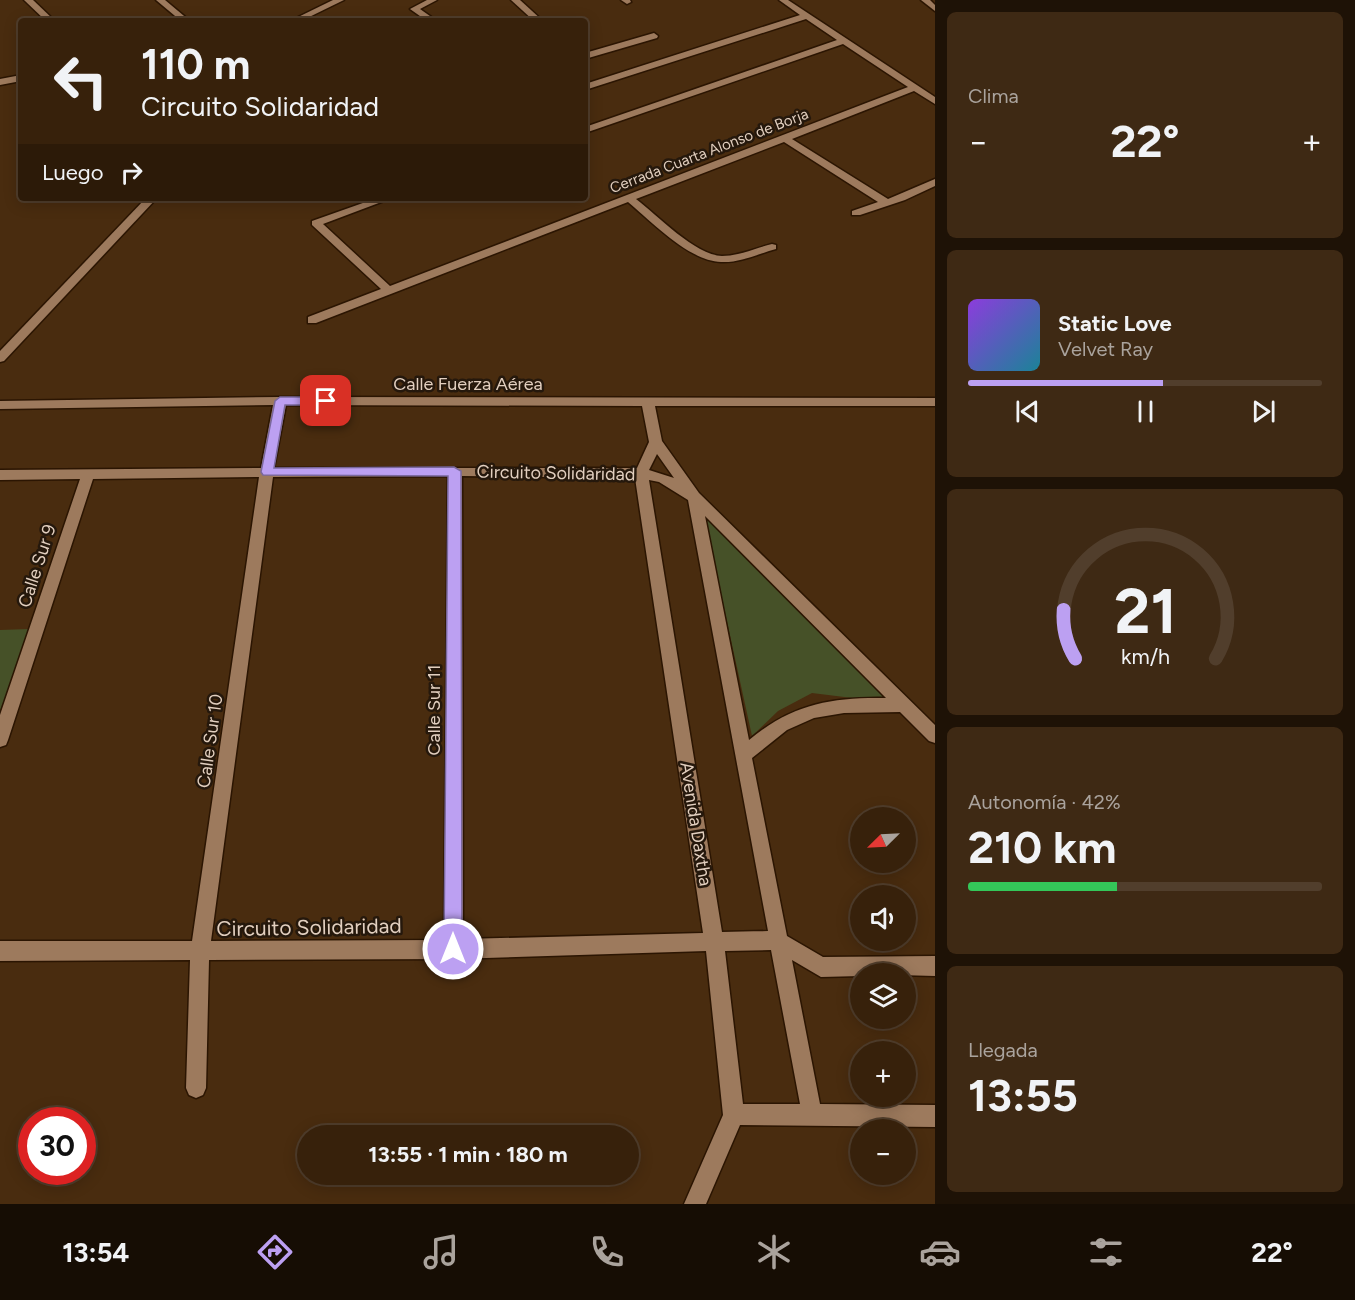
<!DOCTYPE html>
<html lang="es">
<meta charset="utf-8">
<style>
:root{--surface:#37210b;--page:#3e2914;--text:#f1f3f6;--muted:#aaa39d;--line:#513e2c;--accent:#bca0f2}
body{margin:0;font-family:Figtree,sans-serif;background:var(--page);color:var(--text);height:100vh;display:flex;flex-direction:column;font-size:22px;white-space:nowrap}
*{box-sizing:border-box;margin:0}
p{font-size:20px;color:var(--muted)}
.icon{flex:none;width:33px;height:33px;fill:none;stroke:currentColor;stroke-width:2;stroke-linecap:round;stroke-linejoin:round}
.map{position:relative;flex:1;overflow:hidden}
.details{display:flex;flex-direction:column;gap:12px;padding:12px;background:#1e1206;width:420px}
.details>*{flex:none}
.hud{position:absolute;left:18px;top:18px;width:570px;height:183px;border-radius:6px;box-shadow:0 3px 15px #0003,0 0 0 2px var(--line);background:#37210b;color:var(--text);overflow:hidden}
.needle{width:39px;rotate:246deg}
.fabs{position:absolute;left:850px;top:807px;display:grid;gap:12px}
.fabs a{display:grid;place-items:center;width:66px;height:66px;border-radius:50%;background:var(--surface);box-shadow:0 3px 15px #0003,0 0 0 2px var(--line);font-size:30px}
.speed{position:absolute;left:18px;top:1107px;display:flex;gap:12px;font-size:30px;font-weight:700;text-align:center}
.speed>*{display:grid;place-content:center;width:78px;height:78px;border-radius:50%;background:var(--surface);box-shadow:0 3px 15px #0003,0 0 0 2px var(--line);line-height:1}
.speed .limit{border:9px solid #d22;background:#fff;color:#111}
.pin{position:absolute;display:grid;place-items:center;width:51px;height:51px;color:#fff;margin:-26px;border-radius:12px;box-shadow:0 3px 9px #0006}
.me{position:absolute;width:66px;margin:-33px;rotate:0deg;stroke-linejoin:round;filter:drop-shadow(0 0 4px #0008)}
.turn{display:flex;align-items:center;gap:21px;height:126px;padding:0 24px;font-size:27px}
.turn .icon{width:78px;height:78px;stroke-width:2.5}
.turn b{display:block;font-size:42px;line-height:51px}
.then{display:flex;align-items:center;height:57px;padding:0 24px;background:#0003;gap:12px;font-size:22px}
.big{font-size:45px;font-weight:700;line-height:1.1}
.details .card{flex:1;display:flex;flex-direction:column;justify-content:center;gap:9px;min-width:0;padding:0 21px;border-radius:9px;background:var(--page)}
.details .dial{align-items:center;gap:0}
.dial svg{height:156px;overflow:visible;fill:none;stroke:var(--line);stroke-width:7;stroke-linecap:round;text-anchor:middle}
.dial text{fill:var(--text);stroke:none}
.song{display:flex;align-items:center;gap:18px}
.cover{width:72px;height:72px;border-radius:9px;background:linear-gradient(135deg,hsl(270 70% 55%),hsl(190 70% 35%))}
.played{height:6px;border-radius:3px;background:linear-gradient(90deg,var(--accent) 55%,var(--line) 55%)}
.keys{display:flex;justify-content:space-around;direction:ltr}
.heat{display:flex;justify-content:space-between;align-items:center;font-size:33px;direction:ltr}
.charge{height:9px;border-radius:4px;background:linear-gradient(90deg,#34c759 42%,var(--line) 0)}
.trip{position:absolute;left:297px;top:1125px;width:342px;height:60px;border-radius:30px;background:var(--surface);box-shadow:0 3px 15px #0003,0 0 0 2px var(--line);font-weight:700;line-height:60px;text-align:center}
.dock{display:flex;height:96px;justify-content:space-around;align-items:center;background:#160d04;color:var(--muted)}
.dock .icon{width:42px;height:42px}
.dock .active{color:var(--accent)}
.dock b{font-size:27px;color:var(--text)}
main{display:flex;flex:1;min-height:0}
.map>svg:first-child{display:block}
.green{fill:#465128}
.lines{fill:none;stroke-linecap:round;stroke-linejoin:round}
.minor-casing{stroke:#2b1502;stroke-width:3}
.minor{fill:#9d7a5d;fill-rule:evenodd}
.route{fill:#bca0f2;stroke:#7a689d;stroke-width:1.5}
.labels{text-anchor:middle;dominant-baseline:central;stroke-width:5;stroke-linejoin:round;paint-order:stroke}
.far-street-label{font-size:15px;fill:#e2cfbf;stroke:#25180c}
.street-label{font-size:18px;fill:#e2cfbf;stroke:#25180c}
.near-street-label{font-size:21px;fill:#e2cfbf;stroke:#25180c}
</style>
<main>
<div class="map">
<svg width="935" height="1204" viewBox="0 0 935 1204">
<rect width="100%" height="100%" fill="#492c0f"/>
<g class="green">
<path d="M703 512 893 703 812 693 778 711 752 736Z"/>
<path d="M30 629 0 711V630Z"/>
</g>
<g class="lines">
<g class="minor-casing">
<g id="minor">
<path d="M24 0H33L55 21H46Z"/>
<path d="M156 0H165L190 21H181Z"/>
<path d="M333 0H344L301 21H290Z"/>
<path d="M427 0H437L420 9 437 21H427L410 9Z"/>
<path d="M511 0H520L543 21H534Z"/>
<path d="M621 0H630L631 2 627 4Z"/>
<path d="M779 0H788L935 97V104L914 91 792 139 888 199 935 179V186L905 200 860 215H852V211L878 202 784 142 636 199C657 215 695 255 722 256 739 256 756 248 772 244L776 245V249C758 254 740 263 721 262 689 261 652 222 628 202L316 323H308V317L381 289 312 225V221L377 198H392L323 224 390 286 908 87 843 44 585 133V127L837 40 806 19 585 90V84L800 15Z"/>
<path d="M921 0H930L935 5V11Z"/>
<path d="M654 33 658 36 657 38 585 59V53Z"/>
<path d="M21 75V81L0 85V79Z"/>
<path d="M146 198H157L4 361 0 362V351Z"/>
<path d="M280 397 935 398V406H655L662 441 699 493 935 725V743L929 741 900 712 844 713 814 718 787 730 752 758 787 936 823 957 935 956V976L861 974V976L821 977 792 960 820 1104 935 1105V1127L740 1125 706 1204H684L723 1115 706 951 453 959 209 960 206 1088 203 1095 196 1098 189 1095 186 1088 190 960 0 961V941H192L259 477 93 479 8 740 6 745 0 747V715L80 479 0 480V470L261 468 273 405 0 409V401ZM286 405 642 406 649 442 637 468H274ZM657 454 674 478 649 470ZM448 476 444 940 211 941 273 477ZM462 476 635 478 703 933 463 939ZM649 480 659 482 688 500 768 931 722 932ZM705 516 886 698C831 697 792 704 749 740ZM771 950 800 1104H743L725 951Z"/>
</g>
</g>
<use href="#minor" class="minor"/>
</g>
<path class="route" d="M280 397H326L332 401 326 405H285L274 468 454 467 461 471 462 949 459 955 453 958 447 955 444 949 448 476 263 475 261 472 275 401Z"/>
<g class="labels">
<g class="far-street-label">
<text transform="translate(709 151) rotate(-21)">Cerrada Cuarta Alonso de Borja</text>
</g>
<g class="street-label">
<text x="468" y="384">Calle Fuerza Aérea</text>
<text transform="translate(556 473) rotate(1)">Circuito Solidaridad</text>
<text transform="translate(37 566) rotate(-72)">Calle Sur 9</text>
<text transform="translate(434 710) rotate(-90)">Calle Sur 11</text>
<text transform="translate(210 741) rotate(-82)">Calle Sur 10</text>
<text transform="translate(696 824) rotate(81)">Avenida Daxtha</text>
</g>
<g class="near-street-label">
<text transform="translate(309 927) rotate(-1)">Circuito Solidaridad</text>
</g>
</g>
</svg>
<div class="fabs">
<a><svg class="needle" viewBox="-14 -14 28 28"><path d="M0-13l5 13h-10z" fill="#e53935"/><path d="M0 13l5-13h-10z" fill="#aaa39d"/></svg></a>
<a><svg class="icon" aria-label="sound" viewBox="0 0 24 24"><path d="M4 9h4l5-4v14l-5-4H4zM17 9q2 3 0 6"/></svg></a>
<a><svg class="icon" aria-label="layers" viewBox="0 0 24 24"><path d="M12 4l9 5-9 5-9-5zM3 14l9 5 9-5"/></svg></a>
<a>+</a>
<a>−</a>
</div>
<div class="speed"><div class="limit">30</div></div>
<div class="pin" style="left:326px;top:401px;background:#d93025"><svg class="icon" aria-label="arrive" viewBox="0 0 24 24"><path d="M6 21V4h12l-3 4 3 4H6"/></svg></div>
<svg class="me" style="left:453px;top:949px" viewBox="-20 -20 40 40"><circle r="17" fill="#bca0f2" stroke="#fff" stroke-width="3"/><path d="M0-11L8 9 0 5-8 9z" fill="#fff"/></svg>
<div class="trip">13:55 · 1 min · 180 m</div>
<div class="hud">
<div class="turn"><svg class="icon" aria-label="left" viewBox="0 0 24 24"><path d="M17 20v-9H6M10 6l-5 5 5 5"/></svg><div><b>110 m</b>Circuito Solidaridad</div></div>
<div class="then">Luego<svg class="icon" aria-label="right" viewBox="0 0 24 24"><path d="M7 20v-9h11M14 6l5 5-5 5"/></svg></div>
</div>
</div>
<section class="details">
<div class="card"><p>Clima</p>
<div class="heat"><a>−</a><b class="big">22°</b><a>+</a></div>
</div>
<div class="card">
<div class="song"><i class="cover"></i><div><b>Static Love</b><p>Velvet Ray</p></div></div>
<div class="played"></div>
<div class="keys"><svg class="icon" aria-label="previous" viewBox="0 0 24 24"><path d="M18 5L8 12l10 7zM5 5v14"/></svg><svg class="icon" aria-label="pause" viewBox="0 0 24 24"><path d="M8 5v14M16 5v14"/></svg><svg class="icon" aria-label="next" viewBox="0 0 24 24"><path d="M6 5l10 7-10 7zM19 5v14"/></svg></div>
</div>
<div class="card dial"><svg viewBox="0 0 100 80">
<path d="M14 69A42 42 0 1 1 86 69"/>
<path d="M14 69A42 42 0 0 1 8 44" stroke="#bca0f2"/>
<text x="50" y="56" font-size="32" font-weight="700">21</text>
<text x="50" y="72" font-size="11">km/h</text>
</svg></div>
<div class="card"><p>Autonomía · 42%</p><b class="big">210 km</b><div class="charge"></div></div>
<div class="card"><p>Llegada</p><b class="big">13:55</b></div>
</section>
</main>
<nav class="dock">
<b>13:54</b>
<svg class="icon active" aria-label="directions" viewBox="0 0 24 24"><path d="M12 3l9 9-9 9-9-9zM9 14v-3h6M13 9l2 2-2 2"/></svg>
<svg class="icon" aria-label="music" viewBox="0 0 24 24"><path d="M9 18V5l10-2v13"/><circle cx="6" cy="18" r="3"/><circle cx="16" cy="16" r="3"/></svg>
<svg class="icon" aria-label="phone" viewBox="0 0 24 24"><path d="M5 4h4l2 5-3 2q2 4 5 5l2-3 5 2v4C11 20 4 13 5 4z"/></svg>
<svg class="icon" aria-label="climate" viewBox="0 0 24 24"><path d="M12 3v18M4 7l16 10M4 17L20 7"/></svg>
<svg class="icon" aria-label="car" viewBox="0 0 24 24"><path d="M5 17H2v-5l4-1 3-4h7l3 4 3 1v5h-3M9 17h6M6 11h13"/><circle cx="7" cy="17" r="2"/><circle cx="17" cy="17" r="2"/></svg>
<svg class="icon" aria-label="filters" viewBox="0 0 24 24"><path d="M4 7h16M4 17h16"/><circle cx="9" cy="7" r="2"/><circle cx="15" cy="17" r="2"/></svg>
<b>22°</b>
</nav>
